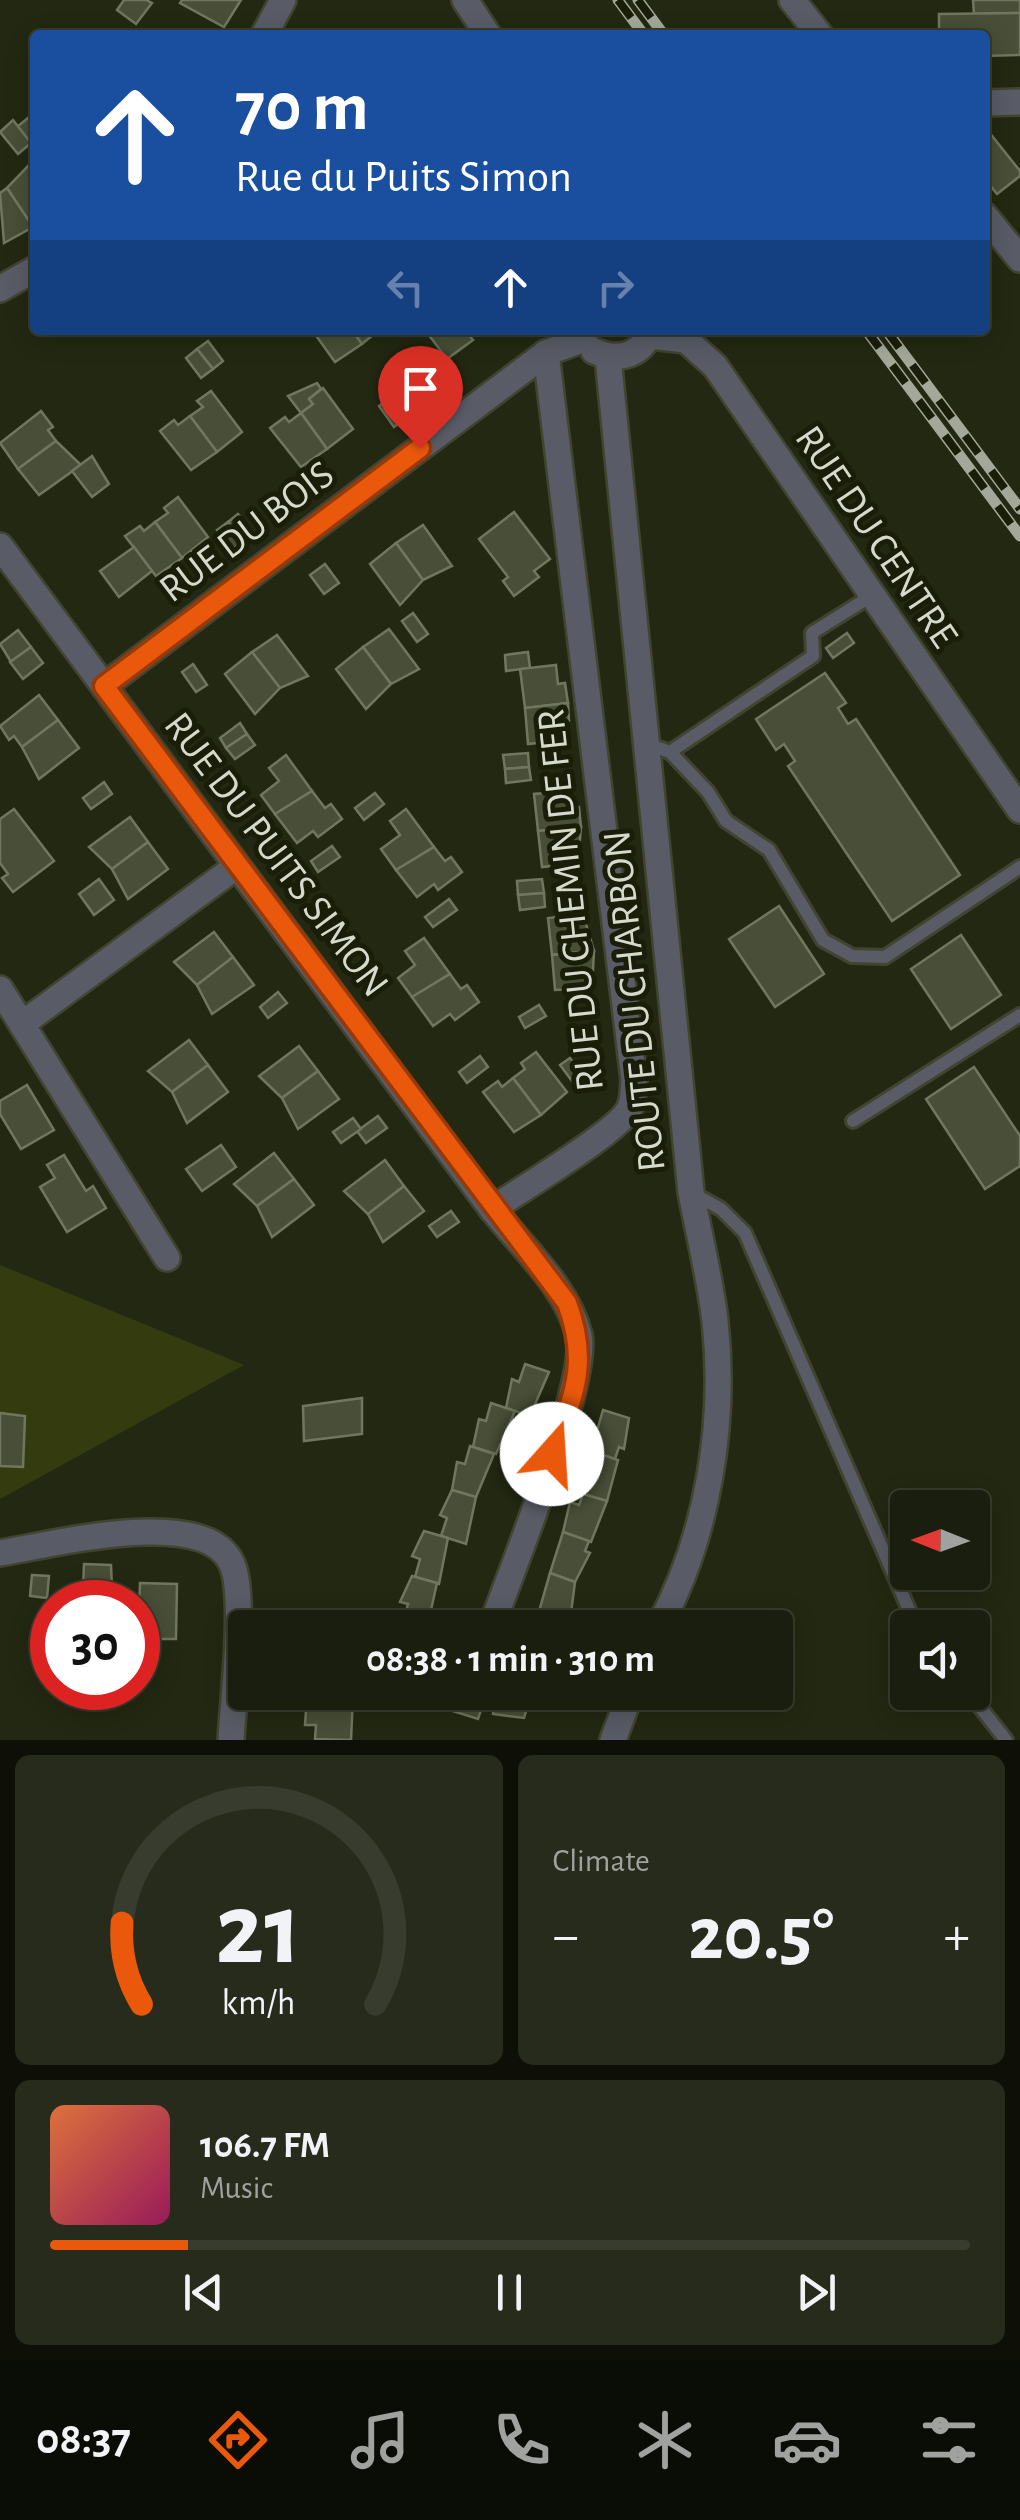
<!DOCTYPE html>
<meta charset="utf-8">
<style>
:root{--surface:#1a1e0e;--page:#272b1c;--text:#f1f3f6;--muted:#9fa29e;--line:#383c2e;--accent:#ea580c}
body{margin:0;font-family:"Alegreya Sans",sans-serif;background:var(--page);color:var(--text);height:100vh;display:flex;flex-direction:column;font-size:38px;white-space:nowrap}
*{box-sizing:border-box;margin:0}
p{font-size:32px;color:var(--muted)}
.icon{flex:none;width:55px;height:55px;fill:none;stroke:currentColor;stroke-width:2;stroke-linecap:round;stroke-linejoin:round}
.map{position:relative;height:1740px;overflow:hidden}
.side{display:flex;flex-direction:column;gap:15px;padding:15px;background:#0e1008;flex:1}
.side>*{flex:none}
.hud{position:absolute;left:30px;top:30px;width:960px;height:305px;border-radius:10px;box-shadow:0 5px 25px #0003,0 0 0 2px var(--line);background:#1a4fa0;color:#fff;overflow:hidden}
.needle{width:65px;rotate:271deg}
.tools{position:absolute;left:890px;top:1490px;display:grid;gap:20px}
.tools a{display:grid;place-items:center;width:100px;height:100px;border-radius:10px;background:var(--surface);box-shadow:0 5px 25px #0003,0 0 0 2px var(--line);font-size:50px}
.speed{position:absolute;left:30px;top:1580px;display:flex;gap:20px;font-size:50px;font-weight:700;text-align:center}
.speed>*{display:grid;place-content:center;width:130px;height:130px;border-radius:50%;background:var(--surface);box-shadow:0 5px 25px #0003,0 0 0 2px var(--line);line-height:1}
.speed .limit{border:15px solid #d22;background:#fff;color:#111}
.pin{position:absolute;display:grid;place-items:center;width:85px;height:85px;color:#fff;margin:-102px -42px;border-radius:50% 50% 50% 0;rotate:-45deg;box-shadow:0 0 10px #0007}
.pin .icon{rotate:45deg}
.me{position:absolute;width:110px;margin:-55px;rotate:19deg;stroke-linejoin:round;filter:drop-shadow(0 0 8px #0008)}
.turn{display:flex;align-items:center;gap:35px;height:210px;padding:0 40px;font-size:45px}
.turn .icon{width:130px;height:130px;stroke-width:2.5}
.turn b{display:block;font-size:70px;line-height:85px}
.lanes{display:flex;align-items:center;height:95px;padding:0 40px;background:#0003;justify-content:center;gap:50px;direction:ltr}
.lanes .off{opacity:.35}
.big{font-size:75px;font-weight:700;line-height:1.1}
.side .card{flex:1;display:flex;flex-direction:column;justify-content:center;gap:15px;min-width:0;padding:0 35px;border-radius:15px;background:var(--page)}
.side .dial{align-items:center;gap:0}
.dial svg{height:260px;overflow:visible;fill:none;stroke:var(--line);stroke-width:7;stroke-linecap:round;text-anchor:middle}
.dial text{fill:var(--text);stroke:none}
.song{display:flex;align-items:center;gap:30px}
.cover{width:120px;height:120px;border-radius:15px;background:linear-gradient(135deg,hsl(20 70% 55%),hsl(330 70% 35%))}
.played{height:10px;border-radius:5px;background:linear-gradient(90deg,var(--accent) 15%,var(--line) 15%)}
.keys{display:flex;justify-content:space-around;direction:ltr}
.heat{display:flex;justify-content:space-between;align-items:center;font-size:55px;direction:ltr}
.side .tiles{flex:1;display:grid;gap:15px;grid-template-columns:1fr 1fr}
.card:last-child{grid-column:span 2}
.trip{position:absolute;left:228px;top:1610px;width:565px;height:100px;border-radius:10px;background:var(--surface);box-shadow:0 5px 25px #0003,0 0 0 2px var(--line);font-weight:700;line-height:100px;text-align:center}
.tab-bar{display:flex;height:160px;justify-content:space-around;align-items:center;background:#0a0c06;color:var(--muted)}
.tab-bar .icon{width:70px;height:70px}
.tab-bar .active{color:var(--accent)}
.tab-bar b{font-size:45px;color:var(--text)}
.map>svg:first-child{display:block}
.green{fill:#343c0f}
.building{fill:#484e37;stroke:#71775e;stroke-width:2.5}
.lines{fill:none;stroke-linecap:round;stroke-linejoin:round}
.service-casing{stroke:#404430;stroke-width:18}
.minor-casing{stroke:#404430;stroke-width:30}
.service{stroke:#595c66;stroke-width:12}
.minor{stroke:#595c66;stroke-width:25}
.rail-casing{stroke:#a4a898;stroke-width:11}
.rail{stroke:#1a1e09;stroke-width:8;stroke-dasharray:22;stroke-linecap:butt}
.route-casing{stroke:#983908;stroke-width:25}
.route{stroke:#ea580c;stroke-width:18}
.labels{text-anchor:middle;dominant-baseline:central;stroke-width:10;stroke-linejoin:round;paint-order:stroke}
.street-label{font-size:40px;fill:#d6dacc;stroke:#1a1e09}
</style>
<div class="map">
<svg width="1020" height="1740" viewBox="0 0 1020 1740">
<rect width="100%" height="100%" fill="#232812"/>
<path class="green" d="M0 1265 244 1365 0 1499Z"/>
<g class="building">
<path d="M124 0H146L152 3 136 24 117 10Z"/>
<path d="M182 0H241L224 27 180 3Z"/>
<path d="M973 0H1020V13L974 14Z"/>
<path d="M1020 13V55L985 56V35H939V14Z"/>
<path d="M28 118 35 126V148L17 127Z"/>
<path d="M13 120 31 143 18 154 0 132Z"/>
<path d="M989 132 1020 171V176L997 194 985 179V136Z"/>
<path d="M30 164 35 171 33 227 7 188Z"/>
<path d="M7 188 33 227 4 243 0 193Z"/>
<path d="M312 330H352L362 344 335 362Z"/>
<path d="M352 330H379L362 344Z"/>
<path d="M425 330H465L473 340 447 359Z"/>
<path d="M208 341 223 361 213 369 197 349Z"/>
<path d="M197 349 213 369 201 378 186 358Z"/>
<path d="M317 383 321 389 309 399 313 404 301 413 288 396Z"/>
<path d="M323 388 353 429 327 449 301 413 313 404 309 399Z"/>
<path d="M211 391 242 432 217 452 190 416 203 407 197 401Z"/>
<path d="M399 391 414 412 394 427 379 406Z"/>
<path d="M41 411 53 427 48 430 56 441 18 469 0 443Z"/>
<path d="M301 413 327 449 301 467 270 428 285 417 289 422Z"/>
<path d="M190 416 217 452 191 470 160 431 174 420 178 425Z"/>
<path d="M56 441 81 465 39 495 18 469Z"/>
<path d="M92 456 109 484 92 497 72 471Z"/>
<path d="M178 497 208 537 182 558 155 522 168 513 164 508Z"/>
<path d="M514 512 550 559 534 571 539 577 514 596 503 581 508 577 479 539Z"/>
<path d="M238 514 254 533 243 541 228 522Z"/>
<path d="M155 522 182 558 156 576 125 536 140 526 144 531Z"/>
<path d="M228 522 243 541 232 550 217 530Z"/>
<path d="M423 525 452 566 423 580 396 543Z"/>
<path d="M396 543 423 580 400 605 370 564Z"/>
<path d="M134 547 152 571 119 597 100 571Z"/>
<path d="M325 564 339 583 324 594 310 575Z"/>
<path d="M413 613 428 634 417 642 402 621Z"/>
<path d="M389 629 419 669 391 684 363 647Z"/>
<path d="M18 630 31 647 11 662 0 644Z"/>
<path d="M847 633 854 643 833 658 826 648Z"/>
<path d="M277 635 308 676 280 688 252 652Z"/>
<path d="M31 647 43 663 23 679 10 662Z"/>
<path d="M363 647 391 684 366 709 336 669Z"/>
<path d="M252 652 280 688 255 714 225 674Z"/>
<path d="M528 652 530 668 506 671 505 655Z"/>
<path d="M193 664 207 685 196 692 182 672Z"/>
<path d="M556 665 558 684 565 683 568 703 525 708 520 669Z"/>
<path d="M825 673 846 703 838 708 848 724 856 719 960 875 892 921 788 766 795 761 784 744 776 750 756 719Z"/>
<path d="M39 695 58 720 22 747 14 736 9 740 0 726Z"/>
<path d="M568 703 569 721 562 722 565 740 528 744 525 708Z"/>
<path d="M58 720 79 748 39 779 22 747Z"/>
<path d="M240 723 247 734 226 748 220 738Z"/>
<path d="M247 734 255 745 235 759 226 748Z"/>
<path d="M528 753 529 767 505 769 503 755Z"/>
<path d="M286 755 312 791 275 814 261 795 279 781 269 768Z"/>
<path d="M529 767 531 780 506 783 505 769Z"/>
<path d="M104 782 112 794 91 809 83 798Z"/>
<path d="M312 791 325 808 331 804 342 819 318 837 313 831 297 843 275 814Z"/>
<path d="M570 791 571 807H579L581 827 538 831 534 794Z"/>
<path d="M375 793 384 804 364 820 355 808Z"/>
<path d="M14 809 54 861 13 892 2 878 8 874 0 863V819Z"/>
<path d="M406 809 434 847 396 870 381 849 400 835 390 821Z"/>
<path d="M130 817 148 842 112 869 89 847Z"/>
<path d="M581 827 578 863 542 867 538 831Z"/>
<path d="M148 842 168 869 128 899 112 869Z"/>
<path d="M332 846 340 857 318 872 311 861Z"/>
<path d="M434 847 445 861 451 857 462 872 438 890 434 884 417 897 396 870Z"/>
<path d="M99 879 114 900 94 915 79 894Z"/>
<path d="M542 879 544 893 518 895 517 881Z"/>
<path d="M544 893 545 907 520 910 518 895Z"/>
<path d="M449 899 457 910 433 927 425 917Z"/>
<path d="M779 906 824 974 775 1007 729 939Z"/>
<path d="M583 914 594 951 552 955 548 918Z"/>
<path d="M214 932 233 957 197 985 174 962Z"/>
<path d="M961 935 1001 995 951 1029 911 969Z"/>
<path d="M424 938 450 974 412 997 398 978 415 965 405 951Z"/>
<path d="M594 951 592 988 555 990 552 955Z"/>
<path d="M233 957 254 985 212 1014 197 985Z"/>
<path d="M450 974 461 989 467 985 479 1002 455 1020 450 1014 433 1026 412 997Z"/>
<path d="M278 992 287 1003 268 1018 260 1007Z"/>
<path d="M539 1005 546 1016 525 1028 519 1017Z"/>
<path d="M189 1040 208 1065 172 1092 148 1071Z"/>
<path d="M299 1046 318 1071 282 1098 259 1076Z"/>
<path d="M536 1052 567 1092 541 1115 513 1078 525 1069 521 1063Z"/>
<path d="M480 1056 488 1067 467 1083 459 1072Z"/>
<path d="M570 1058 585 1078 575 1085 560 1065Z"/>
<path d="M208 1065 228 1092 187 1123 172 1092Z"/>
<path d="M974 1067 1020 1136V1166L985 1189 926 1099Z"/>
<path d="M318 1071 339 1099 298 1129 282 1098Z"/>
<path d="M513 1078 541 1115 514 1132 483 1092 498 1081 502 1087Z"/>
<path d="M27 1085 54 1130 21 1149 0 1114V1101Z"/>
<path d="M378 1116 387 1128 366 1143 357 1131Z"/>
<path d="M353 1118 361 1129 341 1143 333 1132Z"/>
<path d="M221 1145 236 1167 202 1191 186 1169Z"/>
<path d="M274 1153 294 1179 257 1206 234 1184Z"/>
<path d="M64 1155 86 1191 93 1186 106 1208 67 1232 40 1187 55 1178 47 1165Z"/>
<path d="M385 1160 404 1186 368 1214 344 1191Z"/>
<path d="M294 1179 314 1205 272 1237 257 1206Z"/>
<path d="M404 1186 424 1211 383 1242 368 1214Z"/>
<path d="M451 1211 459 1222 437 1237 429 1226Z"/>
<path d="M525 1364 549 1372 530 1416 506 1408 512 1379 519 1382Z"/>
<path d="M362 1398V1434L304 1441 303 1406Z"/>
<path d="M491 1403 515 1411 496 1454 473 1447 479 1419 486 1421Z"/>
<path d="M603 1410 629 1418 624 1449 619 1447 615 1459 591 1451Z"/>
<path d="M0 1413 25 1416 23 1467 0 1466Z"/>
<path d="M470 1446 494 1454 476 1497 452 1490 457 1462 465 1464Z"/>
<path d="M591 1451 618 1460 607 1501 583 1494 587 1481 578 1478Z"/>
<path d="M452 1490 476 1497 466 1544 441 1536 447 1518 440 1515Z"/>
<path d="M583 1494 607 1501 591 1542 563 1532 570 1502 579 1505Z"/>
<path d="M424 1531 448 1538 439 1584 415 1577 420 1559 412 1556Z"/>
<path d="M563 1532 589 1541 585 1551 590 1553 575 1582 550 1573Z"/>
<path d="M84 1564 111 1565 112 1588H83Z"/>
<path d="M550 1573 575 1582 571 1613 565 1611 561 1623 538 1615Z"/>
<path d="M32 1575 49 1576 47 1598 30 1596Z"/>
<path d="M412 1576 437 1583 427 1628 403 1622 408 1604 400 1602Z"/>
<path d="M140 1583 177 1584 176 1639H138Z"/>
<rect x="83" y="1588" width="29" height="14"/>
<path d="M544 1617 567 1625 566 1628H540Z"/>
<path d="M447 1692H532L524 1718 493 1714 494 1708 483 1704 478 1719 443 1708Z"/>
<path d="M307 1695 353 1696 351 1740 315 1739 316 1725H305Z"/>
</g>
<g class="lines">
<g class="service-casing">
<g id="service">
<path d="M647 744 670 752 708 792 726 821 769 850 823 940 852 956 885 957 1020 867"/>
<path d="M670 752 813 656 812 633 871 596"/>
<path d="M853 1121 1020 1015"/>
<path d="M692 1193 721 1209 745 1233 917 1628"/>
<path d="M968 1692 1006 1740"/>
</g>
</g>
<g class="minor-casing">
<g id="minor">
<path d="M465 0 488 35"/>
<path d="M792 0 820 35"/>
<path d="M264 35 283 0"/>
<path d="M985 103 1020 102"/>
<path d="M985 216 1020 259"/>
<path d="M0 289 35 269"/>
<path d="M650 336 686 340 715 366 1020 810"/>
<path d="M594 351C618 362 642 356 651 330"/>
<path d="M608 357 691 1192C699 1235 710 1278 715 1321 726 1423 708 1538 658 1628"/>
<path d="M0 546 492 1209C522 1247 567 1287 579 1335 590 1379 510 1574 491 1628"/>
<path d="M104 686 546 353 584 339"/>
<path d="M0 989 167 1258"/>
<path d="M22 1024 237 866"/>
<path d="M492 1209C520 1190 614 1134 628 1111 634 1102 633 1090 634 1080L546 353"/>
<path d="M0 1553C51 1545 206 1504 232 1564 246 1596 233 1701 231 1740"/>
<path d="M613 1740 631 1692"/>
</g>
</g>
<use href="#service" class="service"/>
<use href="#minor" class="minor"/>
<g class="rail-casing">
<g id="rail">
<path d="M618 0 644 35"/>
<path d="M638 0 664 35"/>
<path d="M866 330 1020 536"/>
<path d="M886 330 1020 509"/>
</g>
</g>
<use href="#rail" class="rail"/>
</g>
<g class="lines">
<g class="route-casing">
<path id="route" d="M420 448 104 686 567 1303C590 1365 573 1396 552 1454"/>
</g>
<use href="#route" class="route"/>
</g>
<g class="labels">
<g class="street-label">
<text transform="translate(247 532) rotate(-37)">RUE DU BOIS</text>
<text transform="translate(876 537) rotate(56)">RUE DU CENTRE</text>
<text transform="translate(276 855) rotate(53)">RUE DU PUITS SIMON</text>
<text transform="translate(571 900) rotate(-96)">RUE DU CHEMIN DE FER</text>
<text transform="translate(635 1001) rotate(-96)">ROUTE DU CHARBON</text>
</g>
</g>
</svg>
<div class="tools">
<a><svg class="needle" viewBox="-14 -14 28 28"><path d="M0-13l5 13h-10z" fill="#e53935"/><path d="M0 13l5-13h-10z" fill="#9fa29e"/></svg></a>
<a><svg class="icon" aria-label="sound" viewBox="0 0 24 24"><path d="M4 9h4l5-4v14l-5-4H4zM17 9q2 3 0 6"/></svg></a>
</div>
<div class="speed"><div class="limit">30</div></div>
<div class="pin" style="left:420px;top:448px;background:#d93025"><svg class="icon" aria-label="arrive" viewBox="0 0 24 24"><path d="M6 21V4h12l-3 4 3 4H6"/></svg></div>
<svg class="me" style="left:552px;top:1454px" viewBox="-20 -20 40 40"><circle r="19" fill="#fff"/><path d="M0-13L10 11 0 6-10 11z" fill="#ea580c"/></svg>
<div class="trip">08:38 · 1 min · 310 m</div>
<div class="hud">
<div class="turn"><svg class="icon" aria-label="ahead" viewBox="0 0 24 24"><path d="M12 20V5M6 11l6-6 6 6"/></svg><div><b>70 m</b>Rue du Puits Simon</div></div>
<div class="lanes"><svg class="icon off" aria-label="left" viewBox="0 0 24 24"><path d="M17 20v-9H6M10 6l-5 5 5 5"/></svg><svg class="icon" aria-label="ahead" viewBox="0 0 24 24"><path d="M12 20V5M6 11l6-6 6 6"/></svg><svg class="icon off" aria-label="right" viewBox="0 0 24 24"><path d="M7 20v-9h11M14 6l5 5-5 5"/></svg></div>
</div>
</div>
<section class="side">
<div class="tiles">
<div class="card dial"><svg viewBox="0 0 100 80">
<path d="M14 69A42 42 0 1 1 86 69"/>
<path d="M14 69A42 42 0 0 1 8 44" stroke="#ea580c"/>
<text x="50" y="56" font-size="32" font-weight="700">21</text>
<text x="50" y="72" font-size="11">km/h</text>
</svg></div>
<div class="card"><p>Climate</p>
<div class="heat"><a>−</a><b class="big">20.5°</b><a>+</a></div>
</div>
<div class="card">
<div class="song"><i class="cover"></i><div><b>106.7 FM</b><p>Music</p></div></div>
<div class="played"></div>
<div class="keys"><svg class="icon" aria-label="previous" viewBox="0 0 24 24"><path d="M18 5L8 12l10 7zM5 5v14"/></svg><svg class="icon" aria-label="pause" viewBox="0 0 24 24"><path d="M8 5v14M16 5v14"/></svg><svg class="icon" aria-label="next" viewBox="0 0 24 24"><path d="M6 5l10 7-10 7zM19 5v14"/></svg></div>
</div>
</div>
</section>
<nav class="tab-bar">
<b>08:37</b>
<svg class="icon active" aria-label="directions" viewBox="0 0 24 24"><path d="M12 3l9 9-9 9-9-9zM9 14v-3h6M13 9l2 2-2 2"/></svg>
<svg class="icon" aria-label="music" viewBox="0 0 24 24"><path d="M9 18V5l10-2v13"/><circle cx="6" cy="18" r="3"/><circle cx="16" cy="16" r="3"/></svg>
<svg class="icon" aria-label="phone" viewBox="0 0 24 24"><path d="M5 4h4l2 5-3 2q2 4 5 5l2-3 5 2v4C11 20 4 13 5 4z"/></svg>
<svg class="icon" aria-label="climate" viewBox="0 0 24 24"><path d="M12 3v18M4 7l16 10M4 17L20 7"/></svg>
<svg class="icon" aria-label="car" viewBox="0 0 24 24"><path d="M5 17H2v-5l4-1 3-4h7l3 4 3 1v5h-3M9 17h6M6 11h13"/><circle cx="7" cy="17" r="2"/><circle cx="17" cy="17" r="2"/></svg>
<svg class="icon" aria-label="filters" viewBox="0 0 24 24"><path d="M4 7h16M4 17h16"/><circle cx="9" cy="7" r="2"/><circle cx="15" cy="17" r="2"/></svg>
</nav>
